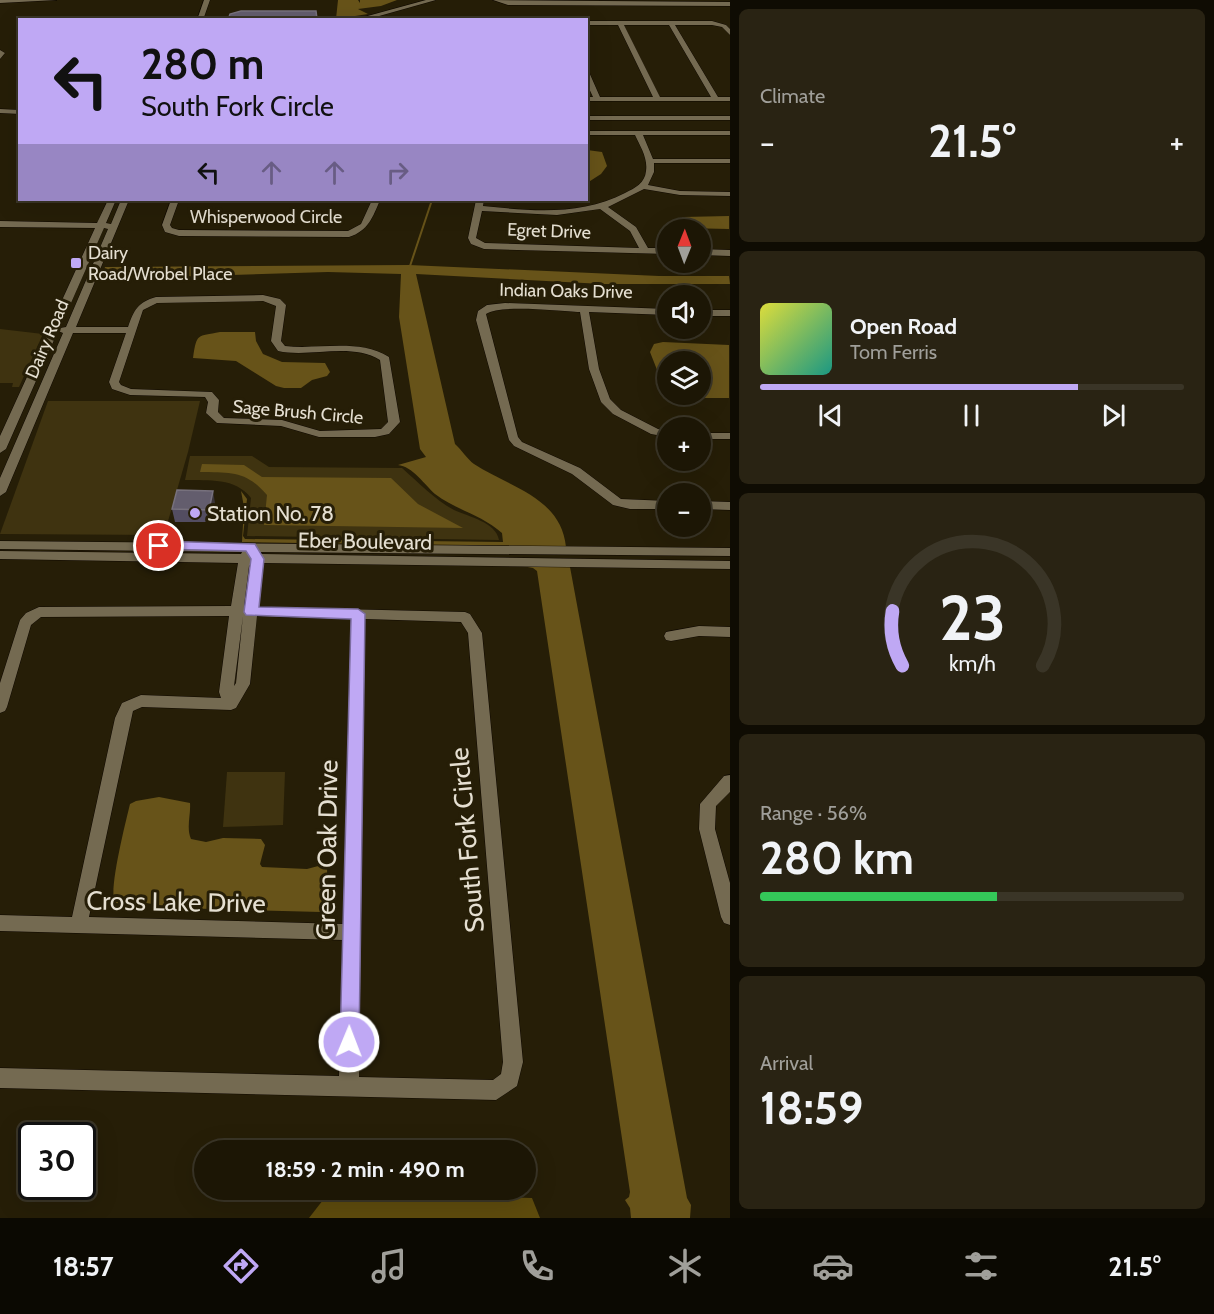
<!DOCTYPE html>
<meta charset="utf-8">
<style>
:root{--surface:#1c1605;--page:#292313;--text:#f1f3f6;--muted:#a09f9a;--line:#3a3527;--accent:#bfa8f4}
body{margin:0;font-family:Cabin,sans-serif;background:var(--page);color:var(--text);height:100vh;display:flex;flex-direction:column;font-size:22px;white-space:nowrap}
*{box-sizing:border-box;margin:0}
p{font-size:20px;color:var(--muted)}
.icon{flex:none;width:33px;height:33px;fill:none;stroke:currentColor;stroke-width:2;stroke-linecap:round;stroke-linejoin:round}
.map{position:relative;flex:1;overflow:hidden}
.panel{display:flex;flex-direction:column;gap:9px;padding:9px;background:#0f0c03;width:484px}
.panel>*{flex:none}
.hud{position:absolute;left:18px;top:18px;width:570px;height:183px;border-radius:0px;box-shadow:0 6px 24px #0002,0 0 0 2px var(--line);background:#bfa8f4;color:#111;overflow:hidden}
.needle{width:39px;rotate:1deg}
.tools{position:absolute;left:657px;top:219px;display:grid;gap:12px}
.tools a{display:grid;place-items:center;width:54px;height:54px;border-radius:50%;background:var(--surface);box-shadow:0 6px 24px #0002,0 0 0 2px var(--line);font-size:30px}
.speed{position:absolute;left:18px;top:1122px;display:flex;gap:12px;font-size:30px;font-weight:700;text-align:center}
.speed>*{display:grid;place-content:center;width:78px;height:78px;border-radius:50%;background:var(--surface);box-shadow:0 6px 24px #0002,0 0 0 2px var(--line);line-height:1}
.speed .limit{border:3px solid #111;border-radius:9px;background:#fff;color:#111}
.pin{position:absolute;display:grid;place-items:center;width:51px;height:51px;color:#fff;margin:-26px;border:3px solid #fff;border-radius:50%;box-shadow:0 2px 6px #0007}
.me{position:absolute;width:66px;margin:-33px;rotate:1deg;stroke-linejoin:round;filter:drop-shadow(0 0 4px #0008)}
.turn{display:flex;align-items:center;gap:21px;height:126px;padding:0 24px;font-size:27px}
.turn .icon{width:78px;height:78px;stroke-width:2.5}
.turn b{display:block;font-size:42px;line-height:51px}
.lanes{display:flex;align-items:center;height:57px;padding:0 24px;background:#0003;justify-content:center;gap:30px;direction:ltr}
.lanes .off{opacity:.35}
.big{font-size:45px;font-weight:700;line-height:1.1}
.panel .card{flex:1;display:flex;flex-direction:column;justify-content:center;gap:9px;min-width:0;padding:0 21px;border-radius:9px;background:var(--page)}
.panel .dial{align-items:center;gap:0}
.dial svg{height:156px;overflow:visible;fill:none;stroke:var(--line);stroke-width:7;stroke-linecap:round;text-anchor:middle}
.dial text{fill:var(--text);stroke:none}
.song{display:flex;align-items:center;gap:18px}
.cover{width:72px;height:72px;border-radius:9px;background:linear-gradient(135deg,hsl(60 70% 55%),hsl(170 70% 35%))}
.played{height:6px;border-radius:3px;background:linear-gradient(90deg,var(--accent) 75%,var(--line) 75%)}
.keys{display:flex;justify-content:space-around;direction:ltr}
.heat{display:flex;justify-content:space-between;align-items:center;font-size:33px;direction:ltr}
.charge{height:9px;border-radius:4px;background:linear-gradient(90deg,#34c759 56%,var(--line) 0)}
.trip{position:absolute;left:194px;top:1140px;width:342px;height:60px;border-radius:30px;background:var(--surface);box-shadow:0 6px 24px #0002,0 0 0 2px var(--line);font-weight:700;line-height:60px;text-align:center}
.menu{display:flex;height:96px;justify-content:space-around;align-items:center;background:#0b0902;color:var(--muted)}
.menu .icon{width:42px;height:42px}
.menu .active{color:var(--accent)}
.menu b{font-size:27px;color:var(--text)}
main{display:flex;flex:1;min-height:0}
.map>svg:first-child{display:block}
.green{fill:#3f3310}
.forest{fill:#5e4b0d}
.water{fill:#675319}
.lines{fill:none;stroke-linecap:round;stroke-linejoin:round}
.stream{stroke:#675319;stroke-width:2}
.minor-casing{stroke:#0f0800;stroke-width:1}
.minor{fill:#746a51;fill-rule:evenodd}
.wall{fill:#534d61}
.shaded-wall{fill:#3a3438}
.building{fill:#635d6d;stroke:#77717d;stroke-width:1.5}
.route{fill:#bfa8f4;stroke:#7c6d9f;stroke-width:1.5}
.poi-dot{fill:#bfa8f4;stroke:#261e07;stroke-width:2}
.labels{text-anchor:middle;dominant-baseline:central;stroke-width:6;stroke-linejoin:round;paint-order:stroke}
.far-street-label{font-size:18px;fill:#e5dfd1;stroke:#261e07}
.far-poi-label{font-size:18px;fill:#e5dfd1;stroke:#261e07;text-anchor:start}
.poi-label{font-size:21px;fill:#e5dfd1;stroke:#261e07;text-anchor:start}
.street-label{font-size:21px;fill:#e5dfd1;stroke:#261e07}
.near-street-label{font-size:26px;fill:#e5dfd1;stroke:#261e07}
</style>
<main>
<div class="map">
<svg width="730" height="1218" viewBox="0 0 730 1218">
<rect width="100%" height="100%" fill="#261e07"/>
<g class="green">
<path d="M0 329 43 334 19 387H12L13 383H0Z"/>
<path d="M48 401H200L188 452 164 535 0 534Z"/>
<path d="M190 456H252L269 467 402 468C419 483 434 499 454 510 469 517 496 522 499 540L247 536 251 498C235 477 209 481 185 480Z"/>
<path d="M227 772H285L283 825 223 827Z"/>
</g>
<path class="forest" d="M330 1191 532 1198 540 1218H309Z"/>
<g class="water">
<path d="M338 0H358L360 3V0H397L381 6 358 9 368 14 336 19Z"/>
<path d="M587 150 602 152 607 166 601 174 587 183Z"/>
<path d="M729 216V229L684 228 680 220 683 217Z"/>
<path d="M409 265 659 276H729L730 284H603L416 274 455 444C462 450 467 459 474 464 509 487 561 497 566 547L242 542 244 507 241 491 247 499 243 536 245 539 503 542 502 533C482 515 456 510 435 494 425 485 412 466 398 465L426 457 420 449 399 317 401 274 328 272 101 279 105 267Z"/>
<path d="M220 332H255L256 341 263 354 282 362 325 363 330 372 327 376 312 380 301 388H284L276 386 236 361 193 358C197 332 197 337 220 332Z"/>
<path d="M663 342 729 345V398H684L672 395 700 394V362H668L667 391 661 380 650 352 654 344Z"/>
<path d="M202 464 244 465 262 477 391 478 418 504 463 528 264 525 267 495C245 470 232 473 200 472Z"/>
<path d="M522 566 570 567 687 1198 691 1205 690 1218H631L630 1208 625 1200 629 1197 630 1192 537 571 533 568Z"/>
<path d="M159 797 190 803C191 814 186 828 191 839L206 842 223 838 261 839 265 845 260 864 262 867 307 869 322 865 327 867 328 908 321 912 177 908 140 902 133 904 115 903C108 891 126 821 130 804L136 801Z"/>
</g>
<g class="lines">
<path class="stream" d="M410 266 432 200"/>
<g class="minor-casing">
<g id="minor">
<path d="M0 0H57L0 3Z"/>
<path d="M204 0H210L203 20H197Z"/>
<path d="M426 0H436L365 20H353Z"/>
<path d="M493 0 730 2V6L508 5Z"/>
<path d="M586 21H712L726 25 730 29V35L722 27 712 25H675L718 97H730V101H586V97H593L586 82V70L589 72 600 97H653L618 25H586ZM624 25H669L711 97H660Z"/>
<path d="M0 50 5 53 0 59Z"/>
<path d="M0 109 20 110V114L0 113Z"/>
<rect x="586" y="116" width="144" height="4"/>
<path d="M586 131H730V135H643L653 159H730V163H654V172L648 185 680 191 730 192V196L680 195 644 189 608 207 636 227 648 248H668V254L484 249 471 244 468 238 476 200H484L483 206C531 211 581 216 625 193 635 188 645 183 646 171 648 158 640 146 635 135H586ZM600 209 630 231 639 248 485 243 476 238 482 211 557 215Z"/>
<path d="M108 200H116L106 223 111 224 121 200H129L76 327H128C134 310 138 302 156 297L263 295 280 299 286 305 281 341 285 346C319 350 358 338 389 357L400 422 389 434 375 437H319L281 426 217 423 206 413 208 402 205 397 130 395 112 389 109 382 126 333H73L6 492 0 496V478L63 333 58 331 6 449 0 453V436L95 228 0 227V221L97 223ZM104 228 108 229 66 327 60 328ZM263 301 276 306 271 341 278 351C310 358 351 342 380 360L388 422 381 429 320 431 282 420 224 418 218 412 219 400 212 392 131 389 121 385 119 382 143 310 157 303Z"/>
<path d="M171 200H179L170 225 172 228 179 230 348 231 361 224 372 200H380C373 217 368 231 349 237L179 236 165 232 162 225Z"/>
<path d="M700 249 730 250V256L700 255Z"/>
<path d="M505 303 668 309V315L589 312 599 369 610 399 621 410 658 429 668 431V437L651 434 613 414 601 402 589 369 580 312C559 311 501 304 486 314L518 437 522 442 580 468 621 499 668 501V509H630L613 505 572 474 514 446 509 440 476 320 478 311 487 305Z"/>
<rect x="700" y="310" width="30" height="6"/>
<rect x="700" y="433" width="30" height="6"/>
<path d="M700 501 730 502V510L700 509Z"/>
<path d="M0 541 730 548V556L260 552 261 554 730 561V569L263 563 258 607 465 612 470 614 482 633 523 1062 517 1086 496 1100 0 1088V1068L339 1076 343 940 0 931V915L72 917 115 718 122 703 141 695 221 698 219 692 229 616 41 617 31 625 7 707 5 711 0 713V683L20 620 26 613 39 607 231 606 238 563 0 559V551L241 554 242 552 0 549ZM250 565 245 606H244L249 566ZM243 616 236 683 234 686ZM257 616 351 619 343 924 89 917 133 711 142 707 231 710 236 708 250 684ZM365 619 461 622 468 633 503 1062 501 1074 493 1080 359 1077Z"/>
<path d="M699 626 730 627V637L699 636 671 641 666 640 664 636 666 632Z"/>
<path d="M730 775V792L716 806 715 829 730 883V925L724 923 721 917 699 829 700 804 724 776Z"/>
</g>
</g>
<use href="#minor" class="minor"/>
</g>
<path class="wall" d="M215 503 211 522H175L172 509Z"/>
<path class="shaded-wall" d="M213 491 215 503 211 522 209 510Z"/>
<g class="building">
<path d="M241 11H316L317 19 228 20 230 14Z"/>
<path d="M177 490 213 491 209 510 172 509Z"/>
</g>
<path class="route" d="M159 541 255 544 264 559 259 607 358 609 365 614 359 1042 356 1049 349 1052 342 1049 340 1042 351 619 246 615 244 612 251 559 246 551 154 549 152 546Z"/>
<g class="poi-dot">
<rect x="70" y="257" width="12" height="12" rx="3"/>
<circle cx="195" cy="513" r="6"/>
</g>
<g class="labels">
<g class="far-street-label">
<text x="266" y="217">Whisperwood Circle</text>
<text transform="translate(549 231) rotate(2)">Egret Drive</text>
<text transform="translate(566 291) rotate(1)">Indian Oaks Drive</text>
<text transform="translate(47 339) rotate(-67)">Dairy Road</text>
<text transform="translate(298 412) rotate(5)">Sage Brush Circle</text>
</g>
<g class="far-poi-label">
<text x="88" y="253">Dairy<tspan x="88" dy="21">Road/Wrobel Place</tspan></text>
</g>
<g class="poi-label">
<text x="207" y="513">Station No. 78</text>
</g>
<g class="street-label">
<text transform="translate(365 541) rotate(1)">Eber Boulevard</text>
</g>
<g class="near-street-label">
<text transform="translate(467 840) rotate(-95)">South Fork Circle</text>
<text transform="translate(327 850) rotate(-89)">Green Oak Drive</text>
<text transform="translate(176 902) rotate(1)">Cross Lake Drive</text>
</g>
</g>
</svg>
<div class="tools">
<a><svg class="needle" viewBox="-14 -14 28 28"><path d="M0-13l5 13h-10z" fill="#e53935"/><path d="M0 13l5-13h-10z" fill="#a09f9a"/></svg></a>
<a><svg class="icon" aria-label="sound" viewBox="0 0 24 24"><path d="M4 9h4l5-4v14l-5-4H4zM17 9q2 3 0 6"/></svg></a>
<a><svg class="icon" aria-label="layers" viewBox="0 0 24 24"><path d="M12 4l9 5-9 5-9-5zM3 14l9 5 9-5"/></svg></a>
<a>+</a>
<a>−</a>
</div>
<div class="speed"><div class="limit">30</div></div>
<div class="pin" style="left:159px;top:546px;background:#d93025"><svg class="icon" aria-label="arrive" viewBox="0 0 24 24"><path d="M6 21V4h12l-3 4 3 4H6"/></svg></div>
<svg class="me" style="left:349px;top:1042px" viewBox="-20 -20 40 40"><circle r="17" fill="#bfa8f4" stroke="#fff" stroke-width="3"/><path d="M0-11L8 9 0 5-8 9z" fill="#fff"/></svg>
<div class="trip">18:59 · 2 min · 490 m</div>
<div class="hud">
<div class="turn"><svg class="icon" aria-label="left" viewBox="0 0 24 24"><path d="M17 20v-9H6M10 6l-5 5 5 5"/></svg><div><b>280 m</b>South Fork Circle</div></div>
<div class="lanes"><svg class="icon" aria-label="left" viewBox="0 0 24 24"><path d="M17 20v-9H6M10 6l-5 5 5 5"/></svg><svg class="icon off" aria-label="ahead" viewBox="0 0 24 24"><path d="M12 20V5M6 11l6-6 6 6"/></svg><svg class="icon off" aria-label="ahead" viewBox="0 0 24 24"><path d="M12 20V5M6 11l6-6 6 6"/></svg><svg class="icon off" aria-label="right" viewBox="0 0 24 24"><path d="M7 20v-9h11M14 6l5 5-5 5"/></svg></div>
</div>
</div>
<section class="panel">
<div class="card"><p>Climate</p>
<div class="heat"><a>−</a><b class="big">21.5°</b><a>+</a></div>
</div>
<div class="card">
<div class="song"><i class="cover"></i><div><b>Open Road</b><p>Tom Ferris</p></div></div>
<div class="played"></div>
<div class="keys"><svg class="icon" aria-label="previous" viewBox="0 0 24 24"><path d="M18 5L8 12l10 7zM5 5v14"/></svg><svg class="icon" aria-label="pause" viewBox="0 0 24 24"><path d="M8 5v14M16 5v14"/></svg><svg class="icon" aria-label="next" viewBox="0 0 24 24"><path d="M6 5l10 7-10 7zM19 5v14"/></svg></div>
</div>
<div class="card dial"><svg viewBox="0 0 100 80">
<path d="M14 69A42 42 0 1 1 86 69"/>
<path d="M14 69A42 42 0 0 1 9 41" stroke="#bfa8f4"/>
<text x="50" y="56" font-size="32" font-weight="700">23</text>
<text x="50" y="72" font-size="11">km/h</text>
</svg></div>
<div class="card"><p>Range · 56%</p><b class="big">280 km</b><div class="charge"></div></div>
<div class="card"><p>Arrival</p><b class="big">18:59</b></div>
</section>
</main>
<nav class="menu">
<b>18:57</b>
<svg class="icon active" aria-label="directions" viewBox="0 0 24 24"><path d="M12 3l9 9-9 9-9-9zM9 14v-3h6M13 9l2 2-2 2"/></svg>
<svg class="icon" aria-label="music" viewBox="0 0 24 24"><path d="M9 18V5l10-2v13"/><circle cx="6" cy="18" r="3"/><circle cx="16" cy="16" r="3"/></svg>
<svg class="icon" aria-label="phone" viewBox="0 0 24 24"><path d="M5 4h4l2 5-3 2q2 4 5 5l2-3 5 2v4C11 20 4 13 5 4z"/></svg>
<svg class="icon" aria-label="climate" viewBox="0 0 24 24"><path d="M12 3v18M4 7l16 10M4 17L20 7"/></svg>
<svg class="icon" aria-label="car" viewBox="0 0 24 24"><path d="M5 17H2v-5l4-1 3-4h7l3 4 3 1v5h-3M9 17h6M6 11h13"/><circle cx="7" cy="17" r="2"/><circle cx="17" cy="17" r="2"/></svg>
<svg class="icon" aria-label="filters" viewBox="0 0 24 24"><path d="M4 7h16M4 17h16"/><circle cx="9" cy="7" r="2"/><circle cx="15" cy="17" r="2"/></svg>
<b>21.5°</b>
</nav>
